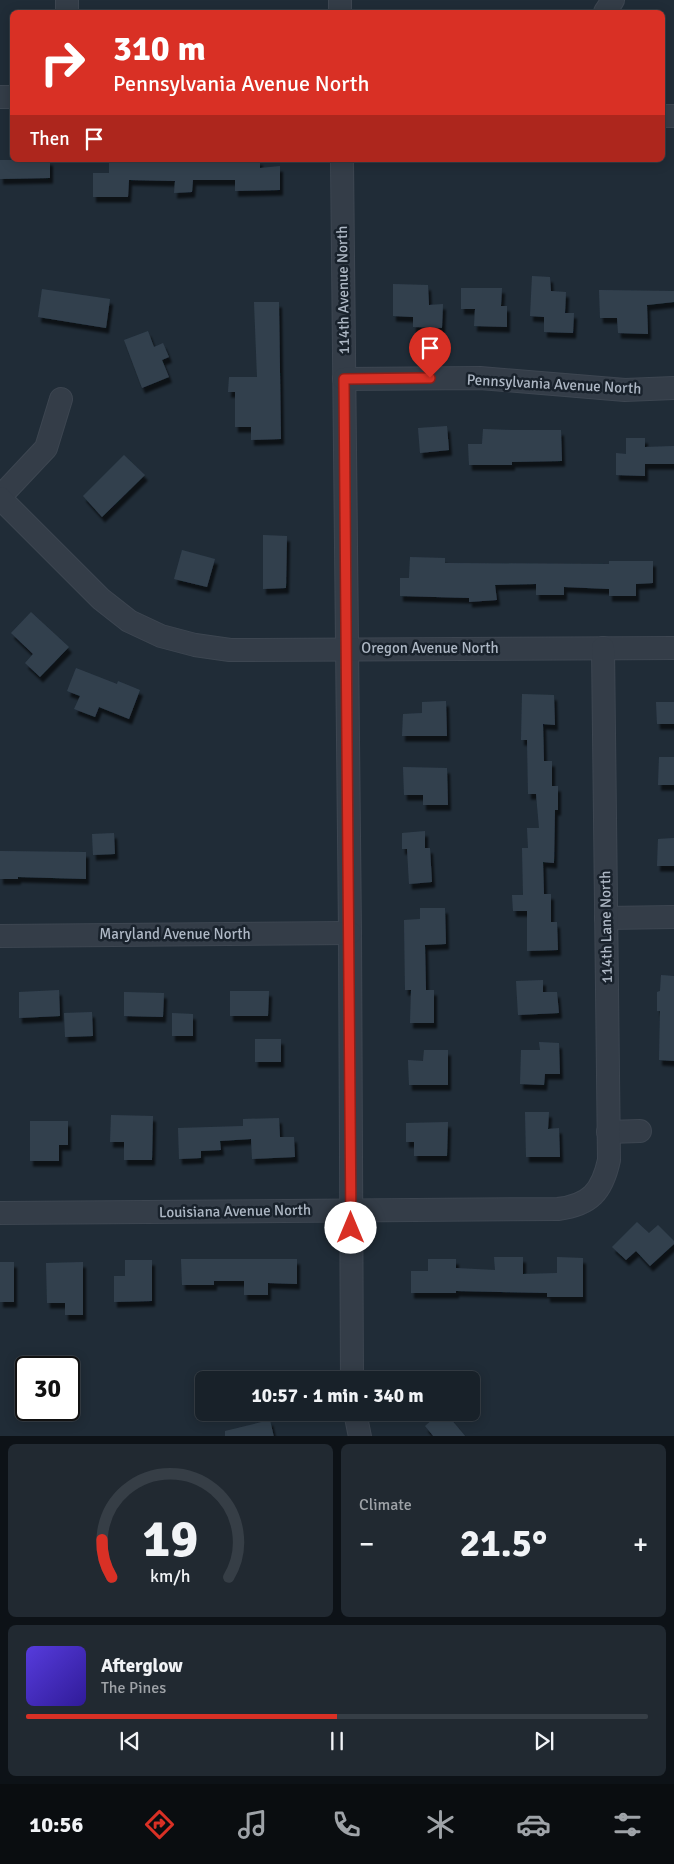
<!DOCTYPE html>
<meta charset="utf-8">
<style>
:root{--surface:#182129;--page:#212931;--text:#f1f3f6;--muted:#9fa3a8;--line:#363e46;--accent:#d93025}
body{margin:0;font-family:Signika,sans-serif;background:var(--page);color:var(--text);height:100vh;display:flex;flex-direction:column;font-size:19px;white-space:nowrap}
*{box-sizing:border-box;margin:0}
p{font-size:16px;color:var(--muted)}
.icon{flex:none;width:28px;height:28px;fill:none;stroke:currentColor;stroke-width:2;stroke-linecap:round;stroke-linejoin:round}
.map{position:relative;height:1436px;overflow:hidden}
.sheet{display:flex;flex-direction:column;gap:8px;padding:8px;background:#0d1217;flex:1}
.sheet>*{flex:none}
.hud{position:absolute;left:10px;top:10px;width:655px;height:152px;border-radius:8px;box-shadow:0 2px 12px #0003,0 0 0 1px var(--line);background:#d93025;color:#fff;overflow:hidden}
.speed{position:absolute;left:15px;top:1356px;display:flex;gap:10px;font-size:25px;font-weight:700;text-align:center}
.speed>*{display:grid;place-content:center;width:65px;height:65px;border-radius:50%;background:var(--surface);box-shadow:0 2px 12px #0003,0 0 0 1px var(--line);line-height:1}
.speed .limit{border:2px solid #111;border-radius:8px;background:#fff;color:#111}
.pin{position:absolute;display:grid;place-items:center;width:42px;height:42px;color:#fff;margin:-51px -21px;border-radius:50% 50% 50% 0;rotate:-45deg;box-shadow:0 0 5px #0007}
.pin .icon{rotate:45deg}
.me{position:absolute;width:55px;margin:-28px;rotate:0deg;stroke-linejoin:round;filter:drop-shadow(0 0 4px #0008)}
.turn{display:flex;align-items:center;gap:18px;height:105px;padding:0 20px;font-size:22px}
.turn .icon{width:65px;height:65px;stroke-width:2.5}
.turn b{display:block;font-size:35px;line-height:42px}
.then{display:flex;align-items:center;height:48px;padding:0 20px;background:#0003;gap:10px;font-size:19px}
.big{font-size:38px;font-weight:700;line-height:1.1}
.sheet .card{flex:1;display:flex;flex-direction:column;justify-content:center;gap:8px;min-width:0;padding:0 18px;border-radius:8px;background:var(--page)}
.sheet .dial{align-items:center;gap:0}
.dial svg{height:130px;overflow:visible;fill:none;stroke:var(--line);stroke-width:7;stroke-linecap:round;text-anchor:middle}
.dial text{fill:var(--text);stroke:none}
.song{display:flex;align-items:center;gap:15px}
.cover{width:60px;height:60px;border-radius:8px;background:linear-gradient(135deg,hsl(250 70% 55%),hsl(250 70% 35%))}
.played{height:5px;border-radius:2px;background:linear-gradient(90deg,var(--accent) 50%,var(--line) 50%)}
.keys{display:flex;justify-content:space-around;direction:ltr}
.heat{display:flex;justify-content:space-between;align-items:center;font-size:28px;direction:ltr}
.sheet .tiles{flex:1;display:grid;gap:8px;grid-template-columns:1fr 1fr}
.card:last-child{grid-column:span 2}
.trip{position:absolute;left:195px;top:1371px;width:285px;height:50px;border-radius:8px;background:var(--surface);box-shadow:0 2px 12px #0003,0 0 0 1px var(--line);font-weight:700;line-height:50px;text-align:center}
.tabs{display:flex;height:80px;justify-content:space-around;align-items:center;background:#0a0d10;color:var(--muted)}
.tabs .icon{width:35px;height:35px}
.tabs .on{color:var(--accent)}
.tabs b{font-size:22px;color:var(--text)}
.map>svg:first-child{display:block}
.building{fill:#32404e;filter:url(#shadow)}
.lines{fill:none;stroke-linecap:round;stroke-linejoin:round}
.minor-casing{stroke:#3d4651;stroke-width:24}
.minor{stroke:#343d48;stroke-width:22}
.route-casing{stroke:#8d1f18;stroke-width:12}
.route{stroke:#d93025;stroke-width:9}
.labels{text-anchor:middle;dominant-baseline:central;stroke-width:5;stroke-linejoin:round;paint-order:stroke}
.street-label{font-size:15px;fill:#aeb8c5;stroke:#19222c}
</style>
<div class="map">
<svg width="674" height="1437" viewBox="0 0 674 1437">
<defs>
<filter id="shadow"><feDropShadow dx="3" dy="5.5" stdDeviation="1" flood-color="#0009"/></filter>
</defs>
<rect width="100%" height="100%" fill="#202c37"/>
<g class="building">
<path d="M0 160H50V178L0 179Z"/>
<path d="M109 160H260V168L280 166V190L235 191V180H193L192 192 174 193 175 181 129 180 128 197H93V173H109Z"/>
<path d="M532 276 550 277 551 291 566 292 565 313H574L573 333 544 332V317L530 316Z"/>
<path d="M393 284 428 285 429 305 443 304 442 328 413 327V317L393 316Z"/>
<path d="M461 288H502L501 306H507V327L474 326 475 309H461Z"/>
<path d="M42 289 110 299 106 328 38 317Z"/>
<path d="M599 290 674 291V302L647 305 648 334 618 333 617 318H600Z"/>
<path d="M254 302H279L281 439 251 440V427H235V392H228L229 377H257Z"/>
<path d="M148 331 154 347 163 343 169 357 162 360 169 377 142 388 124 340Z"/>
<path d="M447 426 449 450 420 453 418 428Z"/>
<path d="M483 429 512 430H561L562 461 512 462V465H469L468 444H482Z"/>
<path d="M626 438H645V447L674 446V464H645V476L616 475V453L626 454Z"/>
<path d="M124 455 145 475 102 517 83 496Z"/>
<path d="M263 535 287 536 286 588 263 589Z"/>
<path d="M182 550 215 559 207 587 174 579Z"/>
<path d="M410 557 445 558V563L609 564V561H653V583L636 584V596H609V589L564 587V595H536V584L495 585 497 600 469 602V598L400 596V578H409Z"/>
<path d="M31 612 69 647 40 677 25 663 33 654 11 633Z"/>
<path d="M76 668 117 684 118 681 140 690 129 719 99 707 95 717 74 709 80 696 67 691Z"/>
<path d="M522 694 554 695 555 725 543 724 544 761H552V786H558V810H555L554 863 543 862 544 894H551V922H557L558 950 527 951V911H513L512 895H523L522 848H528L527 828H539L536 794H528L527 740H521Z"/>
<path d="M446 701 447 736H402L403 714 422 713V702Z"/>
<path d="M656 702H674V724H657Z"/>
<path d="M659 757H674V785H658Z"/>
<path d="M403 767 447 768 448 805H423V795H404Z"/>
<path d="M425 831V848H430L432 882 409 884 407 849H402V833Z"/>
<path d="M114 833 115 854 93 855 92 834Z"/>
<path d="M674 838V866H657L658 839Z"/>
<path d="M0 851 86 852V879L18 877V879H0Z"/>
<path d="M420 908H445L446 944 425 945 426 990H434V1023H410L411 990H405L404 920 420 919Z"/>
<path d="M661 975 674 976V1061L659 1060 660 1011H657V992L660 991Z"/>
<path d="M543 980V992H557L559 1013 518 1015 516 981Z"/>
<path d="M59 990 60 1016 19 1018V992Z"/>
<path d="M230 991H269L268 1016H230Z"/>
<path d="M124 992 164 993 163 1017 124 1016Z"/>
<path d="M92 1012 93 1036 65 1037 64 1013Z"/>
<path d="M172 1013 193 1014V1036H172Z"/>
<rect x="255" y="1039" width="26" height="23"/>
<path d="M539 1042 559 1043 560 1074H545L544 1085 520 1084 521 1050H540Z"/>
<path d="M424 1050H448V1085H409L408 1060 423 1061Z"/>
<path d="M525 1112H549L548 1129 559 1128 560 1157H526Z"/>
<path d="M111 1115 153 1116 152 1160H124V1142H110Z"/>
<path d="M279 1118 280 1137H294L295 1157 252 1159 251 1139 220 1141 221 1150 201 1151V1158L179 1159 178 1128 243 1126V1119Z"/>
<path d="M30 1121H68V1145H59V1161H30Z"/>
<path d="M448 1122 447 1156H414V1142H406V1123Z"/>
<path d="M637 1222 649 1233 658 1225 674 1241V1244L650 1266 636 1251 626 1260 612 1247Z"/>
<path d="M494 1257H523V1274L557 1273V1257L583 1258V1297H547V1293L456 1291V1293H411V1271H428V1259H456V1268L495 1270Z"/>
<path d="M181 1259H297V1284L268 1283V1295H244V1281H214V1285H182Z"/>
<path d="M125 1260H152V1301L114 1302V1276H125Z"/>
<rect x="0" y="1262" width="14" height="40"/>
<path d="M83 1262V1315H65V1303H47L46 1263Z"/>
<path d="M441 1412H445L466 1437H434L425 1426Z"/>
<path d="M270 1420 274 1437H225V1431Z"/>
</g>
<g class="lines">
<g class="minor-casing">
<g id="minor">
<path d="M67 0V12"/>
<path d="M340 0V12"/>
<path d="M605 12 613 0"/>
<path d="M0 97H12"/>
<path d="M662 116H674"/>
<path d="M342 160 350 933 352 1380"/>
<path d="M344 379 480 378 625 390 674 388"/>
<path d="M0 497 46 448 61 399"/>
<path d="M0 498 101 599 129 621 161 636 195 645 230 650 674 648"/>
<path d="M606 918 674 917"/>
<path d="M0 936 350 933"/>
<path d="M608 1132 640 1131"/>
<path d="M0 1213 558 1209C590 1205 602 1192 609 1160L603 648"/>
<path d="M355 1412 360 1437"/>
</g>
</g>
<use href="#minor" class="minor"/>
</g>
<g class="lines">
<g class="route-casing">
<path id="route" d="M351 1228 344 379 430 378"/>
</g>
<use href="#route" class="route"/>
</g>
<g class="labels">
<g class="street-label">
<text transform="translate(343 290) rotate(-91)">114th Avenue North</text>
<text transform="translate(554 384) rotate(3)">Pennsylvania Avenue North</text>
<text x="430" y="648">Oregon Avenue North</text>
<text transform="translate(606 927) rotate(-91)">114th Lane North</text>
<text x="175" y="934">Maryland Avenue North</text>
<text transform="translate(235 1211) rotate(-1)">Louisiana Avenue North</text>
</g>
</g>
</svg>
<div class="speed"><div class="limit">30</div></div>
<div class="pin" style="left:430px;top:378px;background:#d93025"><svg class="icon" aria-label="arrive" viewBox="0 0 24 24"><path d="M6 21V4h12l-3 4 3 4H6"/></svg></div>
<svg class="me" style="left:351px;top:1228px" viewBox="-20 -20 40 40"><circle r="19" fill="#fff"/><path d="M0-13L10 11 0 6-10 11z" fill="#d93025"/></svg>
<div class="trip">10:57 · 1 min · 340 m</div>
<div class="hud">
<div class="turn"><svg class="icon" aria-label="right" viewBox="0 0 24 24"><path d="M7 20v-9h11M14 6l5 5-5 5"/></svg><div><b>310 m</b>Pennsylvania Avenue North</div></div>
<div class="then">Then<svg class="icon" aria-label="arrive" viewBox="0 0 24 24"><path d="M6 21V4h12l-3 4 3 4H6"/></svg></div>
</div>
</div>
<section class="sheet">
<div class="tiles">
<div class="card dial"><svg viewBox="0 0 100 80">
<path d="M14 69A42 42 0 1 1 86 69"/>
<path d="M14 69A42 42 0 0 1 8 46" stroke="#d93025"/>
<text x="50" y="56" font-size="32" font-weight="700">19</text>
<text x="50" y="72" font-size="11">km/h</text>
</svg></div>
<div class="card"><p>Climate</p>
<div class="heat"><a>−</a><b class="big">21.5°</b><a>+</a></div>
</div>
<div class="card">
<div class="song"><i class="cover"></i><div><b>Afterglow</b><p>The Pines</p></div></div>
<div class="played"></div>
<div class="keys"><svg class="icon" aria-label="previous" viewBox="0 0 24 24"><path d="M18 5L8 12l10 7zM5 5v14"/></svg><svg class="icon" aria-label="pause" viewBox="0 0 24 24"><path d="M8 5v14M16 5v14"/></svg><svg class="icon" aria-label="next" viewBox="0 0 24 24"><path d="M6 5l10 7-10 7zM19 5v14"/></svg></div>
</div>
</div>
</section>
<nav class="tabs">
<b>10:56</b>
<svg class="icon on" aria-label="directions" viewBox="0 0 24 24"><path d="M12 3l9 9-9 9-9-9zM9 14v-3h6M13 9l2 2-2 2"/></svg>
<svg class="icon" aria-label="music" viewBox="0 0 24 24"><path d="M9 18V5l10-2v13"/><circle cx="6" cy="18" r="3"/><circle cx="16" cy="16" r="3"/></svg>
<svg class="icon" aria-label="phone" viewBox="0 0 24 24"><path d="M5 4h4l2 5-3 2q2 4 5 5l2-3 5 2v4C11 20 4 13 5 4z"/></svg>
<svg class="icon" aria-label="climate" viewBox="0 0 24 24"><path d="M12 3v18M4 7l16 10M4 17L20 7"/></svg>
<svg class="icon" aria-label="car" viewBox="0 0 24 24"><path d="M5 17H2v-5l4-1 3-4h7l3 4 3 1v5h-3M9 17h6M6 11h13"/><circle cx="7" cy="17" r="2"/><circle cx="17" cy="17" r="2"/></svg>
<svg class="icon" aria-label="filters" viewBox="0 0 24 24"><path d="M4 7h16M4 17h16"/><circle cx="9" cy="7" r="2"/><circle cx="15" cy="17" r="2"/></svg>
</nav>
